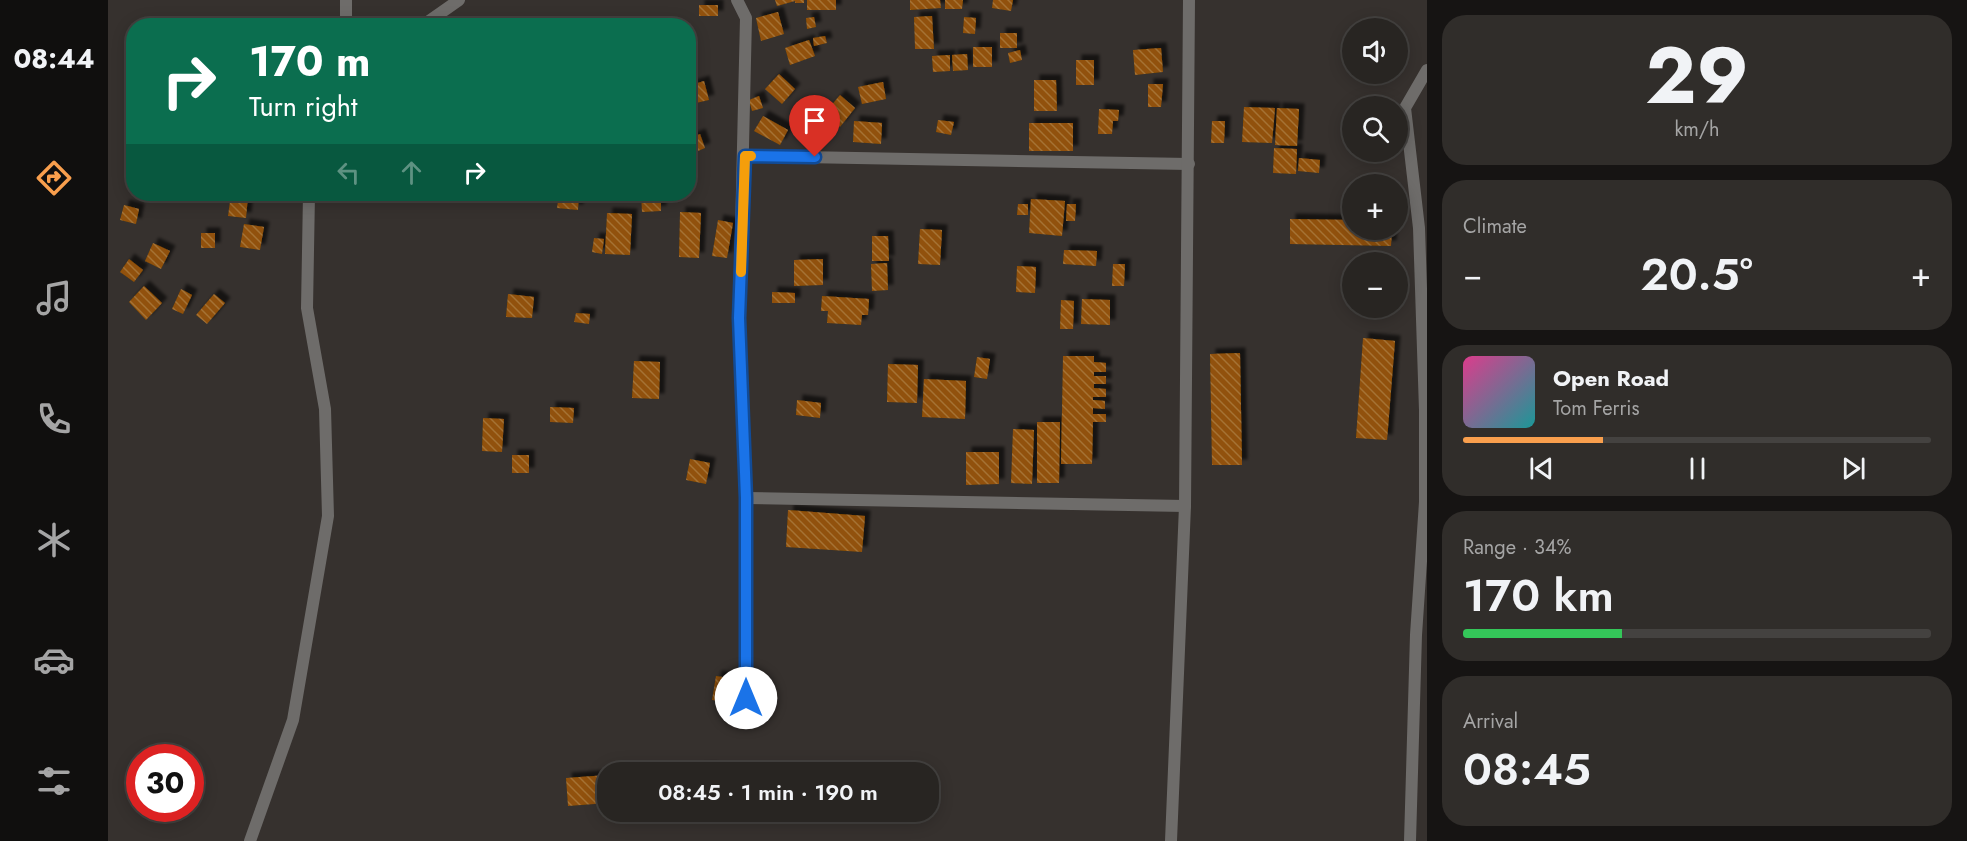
<!DOCTYPE html>
<meta charset="utf-8">
<style>
:root{--surface:#282522;--page:#302d2a;--text:#f1f3f6;--muted:#a5a5a5;--line:#444240;--accent:#f99f4d}
body{margin:0;font-family:Jost,sans-serif;background:var(--page);color:var(--text);height:100vh;display:flex;flex-direction:column;font-size:22px;white-space:nowrap}
*{box-sizing:border-box;margin:0}
p{font-size:20px;color:var(--muted)}
.icon{flex:none;width:33px;height:33px;fill:none;stroke:currentColor;stroke-width:2;stroke-linecap:round;stroke-linejoin:round}
.map{position:relative;flex:1;overflow:hidden}
.details{display:flex;flex-direction:column;gap:15px;padding:15px;background:#161413;width:540px}
.details>*{flex:none}
.hud{position:absolute;left:18px;top:18px;width:570px;height:183px;border-radius:24px;box-shadow:0 3px 15px #0003,0 0 0 2px var(--line);background:#0b6e4f;color:#fff;overflow:hidden}
.buttons{position:absolute;left:1234px;top:18px;display:grid;gap:12px}
.buttons a{display:grid;place-items:center;width:66px;height:66px;border-radius:50%;background:var(--surface);box-shadow:0 3px 15px #0003,0 0 0 2px var(--line);font-size:30px}
.speed{position:absolute;left:18px;top:744px;display:flex;gap:12px;font-size:30px;font-weight:700;text-align:center}
.speed>*{display:grid;place-content:center;width:78px;height:78px;border-radius:50%;background:var(--surface);box-shadow:0 3px 15px #0003,0 0 0 2px var(--line);line-height:1}
.speed .limit{border:9px solid #d22;background:#fff;color:#111}
.pin{position:absolute;display:grid;place-items:center;width:51px;height:51px;color:#fff;margin:-62px -26px;border-radius:50% 50% 50% 0;rotate:-45deg;box-shadow:0 0 6px #0007}
.pin .icon{rotate:45deg}
.me{position:absolute;width:66px;margin:-33px;rotate:0deg;stroke-linejoin:round;filter:drop-shadow(0 0 4px #0008)}
.turn{display:flex;align-items:center;gap:21px;height:126px;padding:0 24px;font-size:27px}
.turn .icon{width:78px;height:78px;stroke-width:2.5}
.turn b{display:block;font-size:42px;line-height:51px}
.lanes{display:flex;align-items:center;height:57px;padding:0 24px;background:#0003;justify-content:center;gap:30px;direction:ltr}
.lanes .off{opacity:.35}
.big{font-size:45px;font-weight:600;line-height:1.1}
.details .widget{flex:1;display:flex;flex-direction:column;justify-content:center;gap:9px;min-width:0;padding:0 21px;border-radius:24px;background:var(--page)}
.details .dial{align-items:center;gap:0}
.dial b{font-size:78px;line-height:1}
.song{display:flex;align-items:center;gap:18px}
.cover{width:72px;height:72px;border-radius:9px;background:linear-gradient(135deg,hsl(330 70% 55%),hsl(180 70% 35%))}
.played{height:6px;border-radius:3px;background:linear-gradient(90deg,var(--accent) 30%,var(--line) 30%)}
.keys{display:flex;justify-content:space-around;direction:ltr}
.heat{display:flex;justify-content:space-between;align-items:center;font-size:33px;direction:ltr}
.charge{height:9px;border-radius:4px;background:linear-gradient(90deg,#34c759 34%,var(--line) 0)}
.trip{position:absolute;left:489px;top:762px;width:342px;height:60px;border-radius:24px;background:var(--surface);box-shadow:0 3px 15px #0003,0 0 0 2px var(--line);font-weight:600;line-height:60px;text-align:center}
main{display:flex;flex:1;min-height:0}
.menu{display:flex;flex-direction:column;width:108px;justify-content:space-around;align-items:center;background:#100f0e;color:var(--muted)}
.menu .icon{width:42px;height:42px}
.menu .current{color:var(--accent)}
.menu b{font-size:27px;color:var(--text)}
.map>svg:first-child{display:block}
.building{fill:url(#building-back-hatch);filter:url(#shadow)}
.lines{fill:none;stroke-linecap:round;stroke-linejoin:round}
.minor{stroke:#6e6c6a;stroke-width:12}
.route-casing{stroke:#114b97;stroke-width:15}
.route{stroke:#1a73e8;stroke-width:10}
.slow{stroke:#f59e0b;stroke-width:10}
</style>
<main>
<nav class="menu">
<b>08:44</b>
<svg class="icon current" aria-label="directions" viewBox="0 0 24 24"><path d="M12 3l9 9-9 9-9-9zM9 14v-3h6M13 9l2 2-2 2"/></svg>
<svg class="icon" aria-label="music" viewBox="0 0 24 24"><path d="M9 18V5l10-2v13"/><circle cx="6" cy="18" r="3"/><circle cx="16" cy="16" r="3"/></svg>
<svg class="icon" aria-label="phone" viewBox="0 0 24 24"><path d="M5 4h4l2 5-3 2q2 4 5 5l2-3 5 2v4C11 20 4 13 5 4z"/></svg>
<svg class="icon" aria-label="climate" viewBox="0 0 24 24"><path d="M12 3v18M4 7l16 10M4 17L20 7"/></svg>
<svg class="icon" aria-label="car" viewBox="0 0 24 24"><path d="M5 17H2v-5l4-1 3-4h7l3 4 3 1v5h-3M9 17h6M6 11h13"/><circle cx="7" cy="17" r="2"/><circle cx="17" cy="17" r="2"/></svg>
<svg class="icon" aria-label="filters" viewBox="0 0 24 24"><path d="M4 7h16M4 17h16"/><circle cx="9" cy="7" r="2"/><circle cx="15" cy="17" r="2"/></svg>
</nav>
<div class="map">
<svg width="1319" height="841" viewBox="0 0 1319 841">
<defs>
<pattern id="building-back-hatch" width="6" height="6" patternUnits="userSpaceOnUse" patternTransform="scale(1.5)"><rect width="6" height="6" fill="#915107"/><path d="M-1 5l2 2M0 0l6 6M5-1l2 2" fill="none" stroke="#a57236"/></pattern>
<filter id="shadow"><feDropShadow dx="5.5" dy="-5.5" stdDeviation="1.5" flood-color="#0009"/></filter>
</defs>
<rect width="100%" height="100%" fill="#36312e"/>
<g class="building">
<path d="M667 0H696V3H687V1L669 6Z"/>
<rect x="699" y="0" width="29" height="10"/>
<path d="M802 0H832L833 8 802 10Z"/>
<path d="M837 0H855L854 9H837Z"/>
<path d="M885 0H905L903 11 884 8Z"/>
<rect x="591" y="5" width="19" height="11"/>
<path d="M670 12 676 34 653 41 648 18Z"/>
<path d="M824 16 826 49H807L806 17Z"/>
<path d="M706 17 708 27 699 29 698 18Z"/>
<path d="M856 17 868 18 867 34 855 33Z"/>
<rect x="892" y="33" width="17" height="15"/>
<path d="M717 36 719 43 706 46 705 38Z"/>
<path d="M701 40 707 56 682 65 677 48Z"/>
<rect x="865" y="47" width="19" height="20"/>
<path d="M1053 48 1055 72 1027 75 1025 50Z"/>
<path d="M912 50 914 60 902 63 900 53Z"/>
<path d="M859 54 860 70 845 71 844 55Z"/>
<path d="M842 55V71L825 72 824 56Z"/>
<rect x="968" y="60" width="18" height="25"/>
<path d="M671 74 687 89 674 104 657 89Z"/>
<path d="M926 80H948L949 111H926Z"/>
<path d="M596 81 601 100 588 103 583 85Z"/>
<path d="M775 82 778 99 754 104 750 87Z"/>
<path d="M1040 84H1055L1053 107H1040Z"/>
<path d="M732 95 747 108 732 127 716 114Z"/>
<path d="M651 96 655 108 644 111 641 100Z"/>
<path d="M704 102 708 116 695 120 691 106Z"/>
<path d="M1136 107 1167 108 1164 143 1134 142Z"/>
<path d="M1169 108 1191 109 1189 146 1167 145Z"/>
<path d="M991 109 1011 110 1010 121H1005L1004 134H990Z"/>
<path d="M655 116 680 130 672 145 646 131Z"/>
<path d="M830 120 846 122 843 135 828 132Z"/>
<path d="M746 121 774 123 773 144 745 142Z"/>
<path d="M1104 121H1117L1116 143H1103Z"/>
<rect x="921" y="123" width="44" height="28"/>
<path d="M592 134 597 148 583 154 580 139Z"/>
<path d="M1166 148 1189 149 1188 174 1165 173Z"/>
<path d="M1191 158 1212 160 1211 173 1190 171Z"/>
<path d="M90 194H105L102 203 89 198Z"/>
<path d="M123 194 140 196 138 218 120 216Z"/>
<path d="M451 194H471L470 210 449 208Z"/>
<path d="M533 194H553V211L534 212Z"/>
<path d="M923 199 957 201 954 236 921 233Z"/>
<path d="M910 204H920V215H909Z"/>
<path d="M959 204H968L967 221H958Z"/>
<path d="M16 205 31 209 28 224 12 220Z"/>
<path d="M572 212 593 213 591 258 571 257Z"/>
<path d="M499 213 524 214 522 255 497 254Z"/>
<path d="M1182 219 1245 220V230H1284L1283 246 1182 244Z"/>
<path d="M610 220 625 223 619 258 604 256Z"/>
<path d="M136 224 156 227 152 250 132 247Z"/>
<path d="M812 229 834 230 832 265 810 264Z"/>
<rect x="93" y="233" width="14" height="15"/>
<path d="M764 236H780L781 261H764Z"/>
<path d="M486 238 496 239 494 254 484 252Z"/>
<path d="M45 243 62 251 53 269 37 261Z"/>
<path d="M956 250 989 251 988 266 955 264Z"/>
<path d="M21 259 35 270 26 282 12 272Z"/>
<path d="M715 259V285L686 286V260Z"/>
<path d="M779 263 780 290 764 291 763 264Z"/>
<path d="M1005 264H1017L1016 286H1004Z"/>
<path d="M909 266 928 267 927 293 908 292Z"/>
<path d="M36 286 54 303 38 320 21 302Z"/>
<path d="M73 289 84 295 75 314 64 309Z"/>
<path d="M664 292 687 293V303H664Z"/>
<path d="M106 294 117 303 99 324 88 315Z"/>
<path d="M400 294 426 297 424 318 398 317Z"/>
<path d="M714 296 761 299 760 315H754L753 325 719 323 720 311H713Z"/>
<path d="M974 299 1002 300V325L973 324Z"/>
<path d="M953 300 966 301 965 329H952Z"/>
<path d="M468 313 482 314 481 324 466 322Z"/>
<path d="M1255 338 1287 341 1279 440 1248 438Z"/>
<path d="M1132 353 1134 465H1104L1102 354Z"/>
<path d="M955 356H986V362L998 363V372H986V376H998V384H986V388L998 389V397H985V400L997 401V409L985 408V414H998V422H985L984 464H953Z"/>
<path d="M869 357 882 359 879 379 866 377Z"/>
<path d="M526 361 552 362 551 399 524 398Z"/>
<path d="M780 364 810 365 809 403 779 402Z"/>
<path d="M816 379 858 381 857 419 814 417Z"/>
<path d="M689 400 713 403 712 418 688 415Z"/>
<path d="M442 407 466 408 465 423 442 422Z"/>
<path d="M375 418 396 419 394 452 374 451Z"/>
<path d="M929 422H952L951 483H929Z"/>
<path d="M905 429 926 430 924 484 903 483Z"/>
<path d="M858 452H891V484L858 485Z"/>
<rect x="404" y="455" width="17" height="18"/>
<path d="M582 459 602 463 598 484 578 480Z"/>
<path d="M680 510 757 516 754 552 678 547Z"/>
<path d="M608 676 628 679 624 703 604 700Z"/>
<path d="M604 767V772H553V771Z"/>
<path d="M500 775V803L460 806 458 778Z"/>
</g>
<g class="lines">
<g class="minor">
<path d="M238 0V26"/>
<path d="M629 0 638 18 631 318 638 498V721"/>
<path d="M314 26 351 0"/>
<path d="M637 156 1081 164"/>
<path d="M638 498 1077 506"/>
<path d="M142 841 185 720 220 516 217 409 199 308 201 194"/>
<path d="M1063 841 1077 506 1081 0"/>
<path d="M1302 841 1308 635 1317 502V410L1311 228 1297 108 1319 70"/>
</g>
</g>
<g class="lines">
<g class="route-casing">
<path id="route" d="M638 698V498L631 318 637 156 707 157"/>
</g>
<use href="#route" class="route"/>
<path class="slow" d="M633 272 637 156H643"/>
</g>
</svg>
<div class="buttons">
<a><svg class="icon" aria-label="sound" viewBox="0 0 24 24"><path d="M4 9h4l5-4v14l-5-4H4zM17 9q2 3 0 6"/></svg></a>
<a><svg class="icon" aria-label="search" viewBox="0 0 24 24"><circle cx="10" cy="10" r="6"/><path d="M15 15l6 6"/></svg></a>
<a>+</a>
<a>−</a>
</div>
<div class="speed"><div class="limit">30</div></div>
<div class="pin" style="left:707px;top:157px;background:#d93025"><svg class="icon" aria-label="arrive" viewBox="0 0 24 24"><path d="M6 21V4h12l-3 4 3 4H6"/></svg></div>
<svg class="me" style="left:638px;top:698px" viewBox="-20 -20 40 40"><circle r="19" fill="#fff"/><path d="M0-13L10 11 0 6-10 11z" fill="#1a73e8"/></svg>
<div class="trip">08:45 · 1 min · 190 m</div>
<div class="hud">
<div class="turn"><svg class="icon" aria-label="right" viewBox="0 0 24 24"><path d="M7 20v-9h11M14 6l5 5-5 5"/></svg><div><b>170 m</b>Turn right</div></div>
<div class="lanes"><svg class="icon off" aria-label="left" viewBox="0 0 24 24"><path d="M17 20v-9H6M10 6l-5 5 5 5"/></svg><svg class="icon off" aria-label="ahead" viewBox="0 0 24 24"><path d="M12 20V5M6 11l6-6 6 6"/></svg><svg class="icon" aria-label="right" viewBox="0 0 24 24"><path d="M7 20v-9h11M14 6l5 5-5 5"/></svg></div>
</div>
</div>
<section class="details">
<div class="widget dial"><b>29</b><p>km/h</p></div>
<div class="widget"><p>Climate</p>
<div class="heat"><a>−</a><b class="big">20.5°</b><a>+</a></div>
</div>
<div class="widget">
<div class="song"><i class="cover"></i><div><b>Open Road</b><p>Tom Ferris</p></div></div>
<div class="played"></div>
<div class="keys"><svg class="icon" aria-label="previous" viewBox="0 0 24 24"><path d="M18 5L8 12l10 7zM5 5v14"/></svg><svg class="icon" aria-label="pause" viewBox="0 0 24 24"><path d="M8 5v14M16 5v14"/></svg><svg class="icon" aria-label="next" viewBox="0 0 24 24"><path d="M6 5l10 7-10 7zM19 5v14"/></svg></div>
</div>
<div class="widget"><p>Range · 34%</p><b class="big">170 km</b><div class="charge"></div></div>
<div class="widget"><p>Arrival</p><b class="big">08:45</b></div>
</section>
</main>
